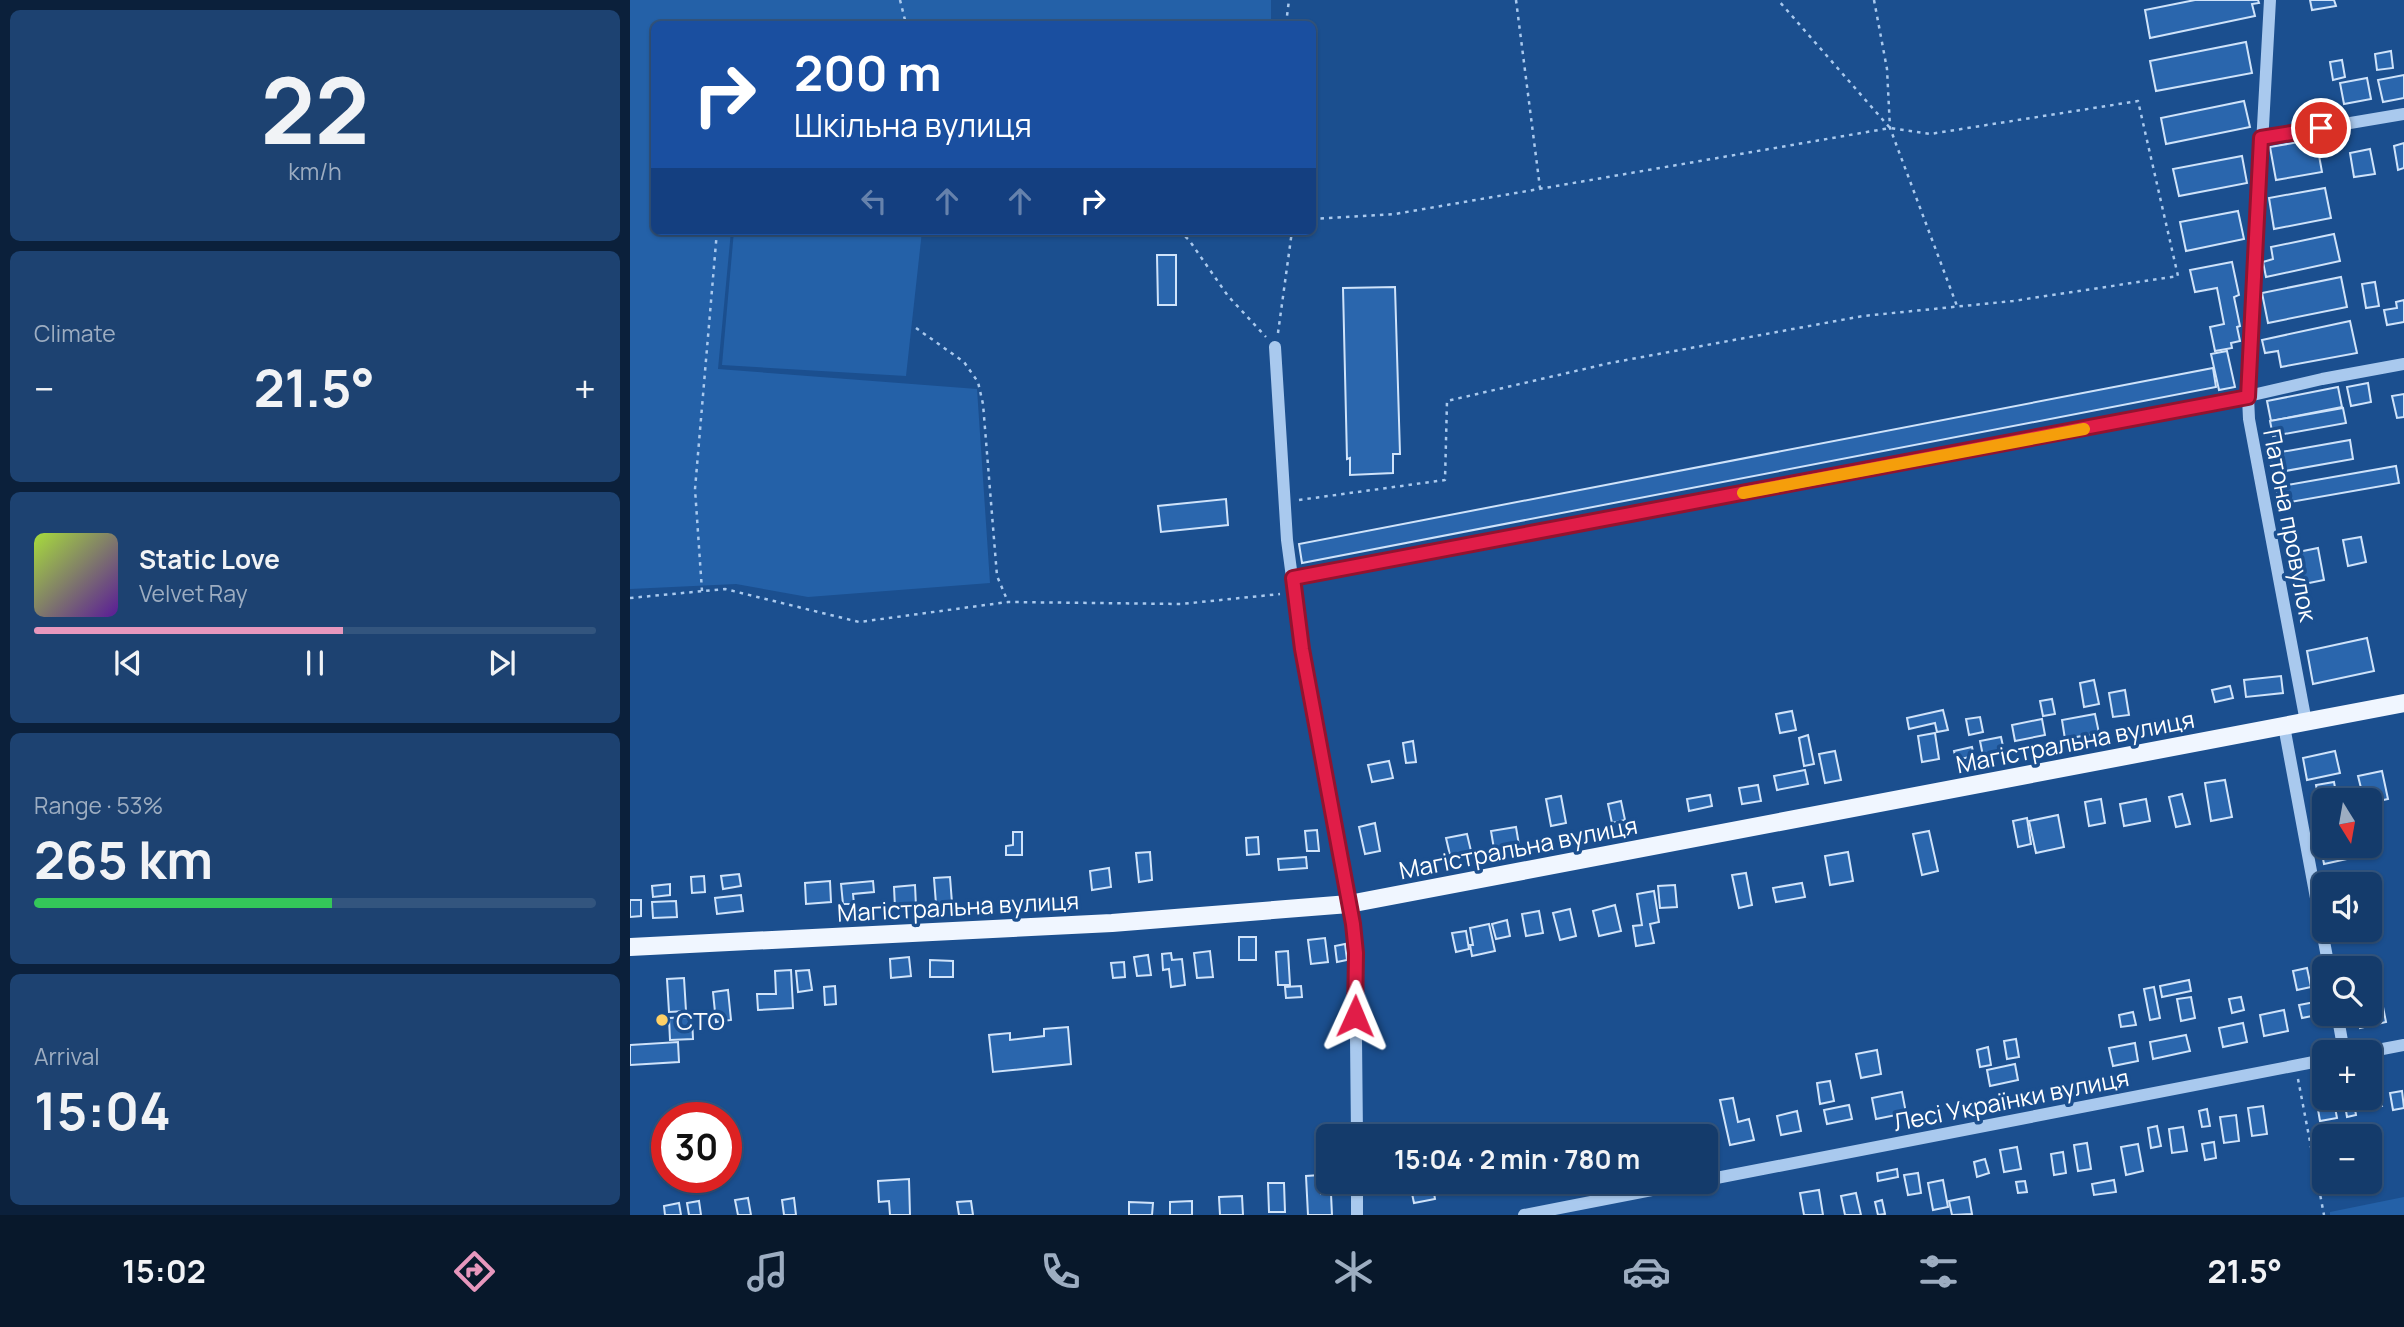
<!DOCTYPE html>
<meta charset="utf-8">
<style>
:root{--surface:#143b6b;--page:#1d4271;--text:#f1f3f6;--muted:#9dadc1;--line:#33557e;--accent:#e797bd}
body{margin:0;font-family:Manrope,sans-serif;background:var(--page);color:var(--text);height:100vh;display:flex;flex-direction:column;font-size:26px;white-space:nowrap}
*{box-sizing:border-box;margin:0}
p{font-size:23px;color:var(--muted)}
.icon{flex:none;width:38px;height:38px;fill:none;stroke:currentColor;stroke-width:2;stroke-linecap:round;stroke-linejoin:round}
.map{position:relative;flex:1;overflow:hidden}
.drawer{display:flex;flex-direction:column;gap:10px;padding:10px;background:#0b203b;width:630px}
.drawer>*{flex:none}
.guide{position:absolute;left:21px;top:21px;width:665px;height:214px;border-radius:10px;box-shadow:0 2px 5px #0004,0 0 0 2px var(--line);background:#1a4fa0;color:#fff;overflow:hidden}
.needle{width:46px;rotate:169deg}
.fabs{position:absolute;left:1682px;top:788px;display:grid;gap:14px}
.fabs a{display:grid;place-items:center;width:70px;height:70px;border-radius:10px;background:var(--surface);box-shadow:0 2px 5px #0004,0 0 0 2px var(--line);font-size:35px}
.speed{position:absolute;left:21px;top:1102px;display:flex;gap:14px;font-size:35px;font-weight:700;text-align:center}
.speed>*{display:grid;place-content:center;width:91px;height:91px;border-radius:50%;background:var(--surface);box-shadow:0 2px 5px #0004,0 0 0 2px var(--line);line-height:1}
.speed .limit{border:10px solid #d22;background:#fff;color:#111}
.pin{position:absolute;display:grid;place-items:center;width:60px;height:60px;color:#fff;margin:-30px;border:4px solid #fff;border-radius:50%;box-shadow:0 2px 7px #0007}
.me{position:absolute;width:77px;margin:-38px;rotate:1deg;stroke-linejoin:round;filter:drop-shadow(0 0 5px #0008)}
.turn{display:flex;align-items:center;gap:24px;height:147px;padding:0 28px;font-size:32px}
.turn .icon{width:91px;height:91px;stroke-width:2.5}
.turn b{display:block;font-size:49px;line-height:60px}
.lanes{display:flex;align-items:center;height:66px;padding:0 28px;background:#0003;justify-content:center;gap:35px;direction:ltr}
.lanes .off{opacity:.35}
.big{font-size:52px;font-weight:700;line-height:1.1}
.drawer .tile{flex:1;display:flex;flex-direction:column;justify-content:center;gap:10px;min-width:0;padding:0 24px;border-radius:10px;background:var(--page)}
.drawer .dial{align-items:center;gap:0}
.dial b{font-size:91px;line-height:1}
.song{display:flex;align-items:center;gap:21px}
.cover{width:84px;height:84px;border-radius:10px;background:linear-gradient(135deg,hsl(80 70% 55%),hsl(270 70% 35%))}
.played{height:7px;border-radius:4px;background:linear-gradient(90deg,var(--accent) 55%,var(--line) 55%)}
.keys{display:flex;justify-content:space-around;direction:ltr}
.heat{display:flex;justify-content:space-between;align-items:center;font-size:38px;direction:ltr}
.charge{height:10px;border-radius:5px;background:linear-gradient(90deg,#34c759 53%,var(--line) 0)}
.trip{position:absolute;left:686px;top:1124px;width:402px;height:70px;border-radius:10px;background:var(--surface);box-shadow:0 2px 5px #0004,0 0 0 2px var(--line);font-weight:700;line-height:70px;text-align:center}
.dock{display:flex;height:112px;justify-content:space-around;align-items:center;background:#08182b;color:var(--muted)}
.dock .icon{width:49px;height:49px}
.dock .active{color:var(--accent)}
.dock b{font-size:32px;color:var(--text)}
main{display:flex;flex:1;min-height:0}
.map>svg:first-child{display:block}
.green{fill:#2461a8}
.building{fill:#2a66ad;stroke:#cfe3fa;stroke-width:2}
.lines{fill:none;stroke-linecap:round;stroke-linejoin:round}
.path{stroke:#a9c9ee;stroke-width:2.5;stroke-dasharray:3.5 5;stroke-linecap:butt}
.minor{stroke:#a9c9ee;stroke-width:12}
.major{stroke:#f0f6ff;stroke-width:18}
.route-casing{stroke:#92132f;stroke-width:18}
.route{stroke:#e11d48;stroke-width:12}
.slow{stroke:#f59e0b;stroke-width:12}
.poi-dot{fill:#ffd166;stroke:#1b4f8f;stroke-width:2.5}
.labels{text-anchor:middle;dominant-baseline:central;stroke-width:7;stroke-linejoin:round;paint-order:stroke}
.street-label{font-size:24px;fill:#fff;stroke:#1b4f8f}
.poi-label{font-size:24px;fill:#fff;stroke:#1b4f8f;text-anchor:start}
</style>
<main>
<section class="drawer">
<div class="tile dial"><b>22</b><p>km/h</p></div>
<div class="tile"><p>Climate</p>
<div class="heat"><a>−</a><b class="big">21.5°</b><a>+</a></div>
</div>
<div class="tile">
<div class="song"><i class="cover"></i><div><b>Static Love</b><p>Velvet Ray</p></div></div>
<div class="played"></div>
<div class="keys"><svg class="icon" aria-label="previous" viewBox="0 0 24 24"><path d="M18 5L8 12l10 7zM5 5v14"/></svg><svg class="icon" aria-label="pause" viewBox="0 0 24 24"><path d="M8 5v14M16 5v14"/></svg><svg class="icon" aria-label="next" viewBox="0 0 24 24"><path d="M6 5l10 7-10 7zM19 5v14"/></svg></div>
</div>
<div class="tile"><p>Range · 53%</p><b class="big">265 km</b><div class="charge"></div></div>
<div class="tile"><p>Arrival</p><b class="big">15:04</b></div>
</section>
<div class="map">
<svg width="1774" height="1215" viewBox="0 0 1774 1215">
<rect width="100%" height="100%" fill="#1b4f8f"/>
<g class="green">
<path d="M0 0H641V24H24V231H101L88 369 347 389 360 583 178 597 106 584 0 589Z"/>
<path d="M104 231H292L276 376 92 365Z"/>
<path d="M1774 1197V1215H1700V1212Z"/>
</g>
<g class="building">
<path d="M1565 0H1628L1629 3 1622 4 1625 16 1520 38 1515 10Z"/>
<path d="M1680 0H1704L1706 6 1682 10Z"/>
<path d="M1616 42 1622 73 1526 91 1520 61Z"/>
<path d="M1761 51 1763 68 1747 70 1745 54Z"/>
<path d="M1712 60 1715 77 1703 80 1700 62Z"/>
<path d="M1774 75V98L1753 102 1748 80Z"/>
<path d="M1737 78 1741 99 1714 104 1710 83Z"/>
<path d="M1614 101 1620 127 1536 144 1531 118Z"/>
<path d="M1686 139 1692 172 1646 180 1640 147Z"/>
<path d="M1774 143V168L1768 170 1764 146Z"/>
<path d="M1740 149 1745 174 1724 177 1720 153Z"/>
<path d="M1612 156 1617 183 1549 196 1543 169Z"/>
<path d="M1695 188 1701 218 1644 229 1639 198Z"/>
<path d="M1608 211 1614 239 1556 251 1550 222Z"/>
<path d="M1704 234 1710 261 1636 277 1633 262 1643 259 1641 247Z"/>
<path d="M527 255H546V305H528Z"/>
<path d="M1602 262 1609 295 1604 297 1610 326 1607 327 1610 341 1601 343 1602 348 1585 351 1580 327 1594 324 1587 288 1565 292 1560 270Z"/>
<path d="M1711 277 1717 307 1638 323 1632 293Z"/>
<path d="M1745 282 1749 306 1736 308 1732 284Z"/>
<path d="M765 287 770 454H763V473L720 475V458L717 459 713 288Z"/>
<path d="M1774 300V322L1757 325 1754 310 1767 308 1766 302Z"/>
<path d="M1720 321 1727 353 1651 367 1648 351 1635 353 1632 340Z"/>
<path d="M1597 351 1605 387 1589 390 1581 354Z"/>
<path d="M1583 368 1586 387 672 563 669 544Z"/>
<path d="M1738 383 1741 402 1721 406 1717 387Z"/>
<path d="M1708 387 1712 407 1641 421 1637 401Z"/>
<path d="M1774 394V417L1767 418 1762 396Z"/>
<path d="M1713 408 1716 423 1643 436 1640 421Z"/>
<path d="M1720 440 1723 459 1644 473 1640 454Z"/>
<path d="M1766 466 1769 483 1649 504 1646 487Z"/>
<path d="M596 499 598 525 531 532 528 506Z"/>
<path d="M1731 537 1736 562 1718 566 1713 540Z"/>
<path d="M1688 548 1694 580 1664 586 1658 554Z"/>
<path d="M1737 638 1744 671 1683 684 1677 651Z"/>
<path d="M1651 676 1653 693 1616 697 1614 680Z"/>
<path d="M1464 680 1469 704 1454 707 1450 683Z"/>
<path d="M1600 686 1603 698 1585 702 1582 690Z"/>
<path d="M1495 690 1499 715 1483 717 1479 693Z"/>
<path d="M1422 699 1425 714 1413 716 1410 701Z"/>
<path d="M1313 710 1318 730 1307 732 1305 723 1279 729 1277 718Z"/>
<path d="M1162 711 1166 730 1150 733 1146 714Z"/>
<path d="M1465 714 1469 733 1435 739 1432 720Z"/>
<path d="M1350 717 1353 732 1339 735 1336 719Z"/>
<path d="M1412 719 1415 735 1385 741 1382 725Z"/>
<path d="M1305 733 1309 759 1292 762 1288 736Z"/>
<path d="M1178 735 1184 764 1174 766 1169 738Z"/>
<path d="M1371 737 1374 751 1353 756 1350 741Z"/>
<path d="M783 741 786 762 776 763 773 743Z"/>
<path d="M1342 747 1344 756 1326 760 1324 751Z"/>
<path d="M1205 751 1211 780 1195 783 1189 754Z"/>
<path d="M1705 751 1710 773 1677 780 1673 758Z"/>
<path d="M759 761 763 778 742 782 738 765Z"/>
<path d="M1175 770 1178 784 1147 790 1144 776Z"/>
<path d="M1752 771 1758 799 1740 803V800H1734L1728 776Z"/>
<path d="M1595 780 1602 817 1581 821 1575 783Z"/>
<path d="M1704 782 1706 793 1688 796 1686 785Z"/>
<path d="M1128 785 1131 801 1112 804 1109 788Z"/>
<path d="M1552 794 1560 824 1546 827 1539 797Z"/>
<path d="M1080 795 1082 806 1059 811 1057 799Z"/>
<path d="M931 796 936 823 921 826 916 799Z"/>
<path d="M1471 799 1475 823 1459 826 1455 802Z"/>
<path d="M1516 799 1520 821 1494 826 1490 804Z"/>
<path d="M991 801 995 820 982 823 978 804Z"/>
<path d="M1428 815 1434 847 1406 853 1399 821Z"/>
<path d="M1397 818 1401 844 1388 847 1383 821Z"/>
<path d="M745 823 750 851 735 854 729 827Z"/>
<path d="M886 827 889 845 864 849 861 831Z"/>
<path d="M687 830 689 851H677L675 831Z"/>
<path d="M1299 831 1308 871 1292 875 1283 834Z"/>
<path d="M383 832H392V855H376V846L383 845Z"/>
<path d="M837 834 841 851 820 855 816 838Z"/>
<path d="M628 837 629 854 617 855 616 838Z"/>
<path d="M1694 842V845H1714L1717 859 1694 864 1690 843Z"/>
<path d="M520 852 522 880 509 882 506 853Z"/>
<path d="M1218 852 1223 881 1200 885 1195 856Z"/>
<path d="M676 857 677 868 649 870 648 859Z"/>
<path d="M479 868 481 887 462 890 460 871Z"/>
<path d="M1116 873 1122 905 1109 908 1102 875Z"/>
<path d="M109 874 111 886 93 889 91 876Z"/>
<path d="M74 876 75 892 62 893 61 877Z"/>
<path d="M320 877 322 903 306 904 304 878Z"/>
<path d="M200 881 201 902 176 904 175 883Z"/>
<path d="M243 881 244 892 223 894 224 904H213L211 884Z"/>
<path d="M1172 883 1175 897 1146 902 1143 888Z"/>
<path d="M40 884V895L23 897 22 886Z"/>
<path d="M285 885 286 907 265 908 264 887Z"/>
<path d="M1045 885 1047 907 1030 908 1028 886Z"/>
<path d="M1024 891 1029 922 1020 924 1024 943 1006 946 1003 926 1012 925 1007 894Z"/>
<path d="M111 895 113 911 87 914 85 898Z"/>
<path d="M0 900H11V916L0 917Z"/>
<path d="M46 901 47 917 23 918 22 902Z"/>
<path d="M985 905 991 931 969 936 963 911Z"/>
<path d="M940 909 946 936 930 940 923 913Z"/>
<path d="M909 911 913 933 896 936 892 914Z"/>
<path d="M877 920 880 936 866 939 862 924Z"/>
<path d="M859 924 865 951 842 956 840 945H843L840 928Z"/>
<path d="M836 931 839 949 826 952 822 933Z"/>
<rect x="609" y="937" width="17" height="23"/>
<path d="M695 938 698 962 681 964 678 940Z"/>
<path d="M715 944 717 960 707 962 705 946Z"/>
<path d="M580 951 583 977 567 978 564 953Z"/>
<path d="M658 951 660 985H648L646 952Z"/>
<path d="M541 953 542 960 552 959 555 985 541 987 539 969 533 970 532 954Z"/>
<path d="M518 955 521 975 507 976 504 957Z"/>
<path d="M279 957 281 976 261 978 260 959Z"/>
<path d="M300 960 323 961V977H300Z"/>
<path d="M494 962 495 977 483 978 481 963Z"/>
<path d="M1677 968 1681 987 1667 990 1663 971Z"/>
<path d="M161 970 163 1008 128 1010 127 994H146L145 971Z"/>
<path d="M179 970 182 990 168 992 166 971Z"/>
<path d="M54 978 56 1011 39 1012 37 979Z"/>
<path d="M1559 980 1561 991 1532 997 1530 986Z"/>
<path d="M205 986 206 1004 195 1005 194 987Z"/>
<path d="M671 986 672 997 656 998 655 987Z"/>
<path d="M1524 987 1530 1018 1520 1020 1514 989Z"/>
<path d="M98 990 101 1020 86 1022 83 992Z"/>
<path d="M1561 997 1565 1018 1551 1021 1547 999Z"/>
<path d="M1611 997 1614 1010 1602 1013 1599 999Z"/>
<path d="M1685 1002 1687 1015 1672 1018 1669 1005Z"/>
<path d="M1753 1007 1756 1022 1730 1028 1727 1013H1740V1010Z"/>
<path d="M1654 1010 1658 1031 1634 1036 1630 1015Z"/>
<path d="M1503 1012 1506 1025 1491 1027 1489 1015Z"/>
<path d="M62 1017 63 1039 40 1040 39 1018Z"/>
<path d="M1613 1023 1617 1042 1593 1047 1589 1028Z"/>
<path d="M438 1027 441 1064 363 1072 359 1035 380 1033V1040L414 1036V1029Z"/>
<path d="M1556 1035 1560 1051 1523 1059 1520 1042Z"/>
<path d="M1386 1039 1389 1057 1377 1059 1374 1041Z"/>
<path d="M48 1042 49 1062 0 1065V1045Z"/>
<path d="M1505 1043 1508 1061 1483 1066 1479 1048Z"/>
<path d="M1358 1047 1361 1065 1350 1067 1347 1050Z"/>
<path d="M1247 1050 1251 1074 1231 1078 1226 1054Z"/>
<path d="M1385 1064 1388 1080 1360 1086 1357 1070Z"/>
<path d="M1200 1081 1204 1101 1190 1104 1187 1083Z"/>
<path d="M1747 1083 1752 1106 1734 1109 1731 1097H1740V1084Z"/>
<path d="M1772 1091 1774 1108 1763 1110 1760 1093Z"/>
<path d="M1272 1092 1276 1113 1246 1119 1242 1098Z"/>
<path d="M1694 1097H1703L1707 1118 1690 1121 1686 1098Z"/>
<path d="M1723 1097 1726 1115 1717 1117 1714 1099Z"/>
<path d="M1103 1098 1108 1122 1119 1119 1124 1140 1100 1145 1090 1100Z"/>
<path d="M1219 1105 1222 1119 1197 1124 1194 1110Z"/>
<path d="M1633 1106 1637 1134 1622 1136 1618 1108Z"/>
<path d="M1577 1109 1580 1126 1572 1127 1569 1111Z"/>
<path d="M1167 1111 1171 1131 1151 1135 1147 1116Z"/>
<path d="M1606 1115 1609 1141 1594 1143 1590 1117Z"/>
<path d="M1527 1126 1531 1146 1521 1148 1518 1128Z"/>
<path d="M1553 1127 1557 1151 1542 1153 1539 1129Z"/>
<path d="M1584 1142 1586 1158 1575 1160 1572 1144Z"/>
<path d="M1457 1143 1461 1169 1448 1171 1444 1145Z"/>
<path d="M1508 1144 1513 1171 1496 1175 1491 1147Z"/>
<path d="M1387 1147 1391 1169 1374 1172 1370 1150Z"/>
<path d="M1433 1152 1436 1173 1424 1175 1421 1154Z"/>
<path d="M1355 1159 1359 1173 1347 1177 1344 1162Z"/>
<path d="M1267 1169 1268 1177 1248 1181 1247 1173Z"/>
<path d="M1288 1173 1291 1193 1278 1195 1274 1175Z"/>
<path d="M690 1175 691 1194H701L702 1215H678L676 1176Z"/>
<path d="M279 1179 280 1215H260L259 1201 249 1202 248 1181Z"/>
<path d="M1313 1180 1318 1207 1303 1210 1298 1183Z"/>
<path d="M1484 1180 1486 1192 1464 1195 1462 1184Z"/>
<path d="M795 1181H802L805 1199 784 1203 780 1184Z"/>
<path d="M1395 1181 1397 1192 1388 1193 1386 1182Z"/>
<path d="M638 1183H654L655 1212H639Z"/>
<path d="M1189 1190 1193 1215H1174L1170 1193Z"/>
<path d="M1226 1193 1231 1215H1215L1211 1196Z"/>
<path d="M612 1196 613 1215H590L589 1197Z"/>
<path d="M1339 1197 1342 1214 1322 1215 1319 1201Z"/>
<path d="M118 1198 121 1215H108L105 1200Z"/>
<path d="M164 1198 166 1215H154L152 1200Z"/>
<path d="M1252 1200 1255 1214 1248 1215 1245 1202Z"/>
<path d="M69 1201 71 1215H59L57 1203Z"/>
<path d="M341 1201 343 1215H329L327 1202Z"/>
<path d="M562 1201V1215H540V1202Z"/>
<path d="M499 1202 523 1203 522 1215H499Z"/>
<path d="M49 1203 51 1215H35L34 1206Z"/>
</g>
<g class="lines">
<g class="path">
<path d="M270 0 276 24"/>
<path d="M886 0 910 188"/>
<path d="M1244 0 1257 69 1260 128 1327 306"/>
<path d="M656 24 659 0"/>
<path d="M682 219 765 214 1260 128 1148 0"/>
<path d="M549 231 559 240 598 296 636 337"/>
<path d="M286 328 334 362 348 382 353 404 367 576 378 602"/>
<path d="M648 333 662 231"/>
<path d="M669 500 815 480 817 401 980 363 1233 316 1383 301 1548 276 1508 101 1300 134 1260 128"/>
<path d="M72 591 65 489 87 231"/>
<path d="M0 598 95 589 229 622 378 602 551 604 650 594"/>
<path d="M1668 1079 1694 1215"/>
</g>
<g class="minor">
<path d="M1640 0 1618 397 1619 419 1676 722"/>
<path d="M1631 138 1774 114"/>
<path d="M645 347 657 540 667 615 725 939 727 1136"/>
<path d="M663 578 1579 405 1692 379 1774 364"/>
<path d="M1654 726 1699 968"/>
<path d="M1707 1013 1714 1052"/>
<path d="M1737 1052 1774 1045"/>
<path d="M1076 1180 1694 1060"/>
<path d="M727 1215V1181"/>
<path d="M894 1215 1068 1181"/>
</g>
<path class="major" d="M0 947 482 923 719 904 1774 703"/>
</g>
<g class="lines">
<g class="route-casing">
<path id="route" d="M725 1016 726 953 723 924 672 649 663 578 1618 397 1631 138 1691 128"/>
</g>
<use href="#route" class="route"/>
<path class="slow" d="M1113 493 1454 429"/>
</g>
<circle class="poi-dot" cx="32" cy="1020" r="7"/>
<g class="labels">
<g class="street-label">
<text transform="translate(1661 525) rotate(79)">Патона провулок</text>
<text transform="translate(1445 741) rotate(-11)">Магістральна вулиця</text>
<text transform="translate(888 847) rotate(-11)">Магістральна вулиця</text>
<text transform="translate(328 906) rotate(-3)">Магістральна вулиця</text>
<text transform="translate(1381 1099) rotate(-11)">Лесі Українки вулиця</text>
</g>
<g class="poi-label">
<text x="46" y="1020">СТО</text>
</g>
</g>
</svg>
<div class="fabs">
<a><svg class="needle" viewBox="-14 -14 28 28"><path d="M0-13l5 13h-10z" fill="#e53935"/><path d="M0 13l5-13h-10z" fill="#9dadc1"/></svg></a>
<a><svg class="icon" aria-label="sound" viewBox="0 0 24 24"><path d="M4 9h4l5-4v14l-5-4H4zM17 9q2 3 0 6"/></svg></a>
<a><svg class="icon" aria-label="search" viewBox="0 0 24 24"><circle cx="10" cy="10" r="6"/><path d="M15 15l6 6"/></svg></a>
<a>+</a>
<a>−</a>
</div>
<div class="speed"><div class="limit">30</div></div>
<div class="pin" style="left:1691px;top:128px;background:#d93025"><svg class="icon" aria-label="arrive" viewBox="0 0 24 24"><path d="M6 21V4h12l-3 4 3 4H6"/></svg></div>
<svg class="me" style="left:725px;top:1016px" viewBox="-20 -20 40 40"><path d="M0-17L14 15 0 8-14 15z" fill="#e11d48" stroke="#fff" stroke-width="4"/></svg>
<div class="trip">15:04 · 2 min · 780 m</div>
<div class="guide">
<div class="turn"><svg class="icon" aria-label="right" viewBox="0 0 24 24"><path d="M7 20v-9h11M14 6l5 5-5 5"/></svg><div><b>200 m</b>Шкільна вулиця</div></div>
<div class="lanes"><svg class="icon off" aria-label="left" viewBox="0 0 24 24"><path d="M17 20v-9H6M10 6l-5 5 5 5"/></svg><svg class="icon off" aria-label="ahead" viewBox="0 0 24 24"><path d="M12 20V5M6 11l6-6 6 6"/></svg><svg class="icon off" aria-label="ahead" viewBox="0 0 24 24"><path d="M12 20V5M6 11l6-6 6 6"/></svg><svg class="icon" aria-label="right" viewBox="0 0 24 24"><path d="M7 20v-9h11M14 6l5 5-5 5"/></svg></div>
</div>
</div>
</main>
<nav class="dock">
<b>15:02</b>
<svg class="icon active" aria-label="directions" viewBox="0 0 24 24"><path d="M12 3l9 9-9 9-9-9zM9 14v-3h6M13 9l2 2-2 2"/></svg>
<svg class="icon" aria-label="music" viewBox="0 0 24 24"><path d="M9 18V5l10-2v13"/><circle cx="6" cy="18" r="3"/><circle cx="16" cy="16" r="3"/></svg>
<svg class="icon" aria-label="phone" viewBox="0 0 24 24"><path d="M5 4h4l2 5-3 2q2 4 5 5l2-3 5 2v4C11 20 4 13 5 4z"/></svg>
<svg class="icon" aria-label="climate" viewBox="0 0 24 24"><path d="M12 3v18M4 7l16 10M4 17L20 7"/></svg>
<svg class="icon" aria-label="car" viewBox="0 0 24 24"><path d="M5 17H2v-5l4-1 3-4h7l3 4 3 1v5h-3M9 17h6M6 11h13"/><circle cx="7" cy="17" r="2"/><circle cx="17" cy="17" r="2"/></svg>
<svg class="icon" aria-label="filters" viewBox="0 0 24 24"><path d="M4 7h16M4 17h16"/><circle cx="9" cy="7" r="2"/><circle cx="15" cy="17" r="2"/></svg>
<b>21.5°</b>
</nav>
